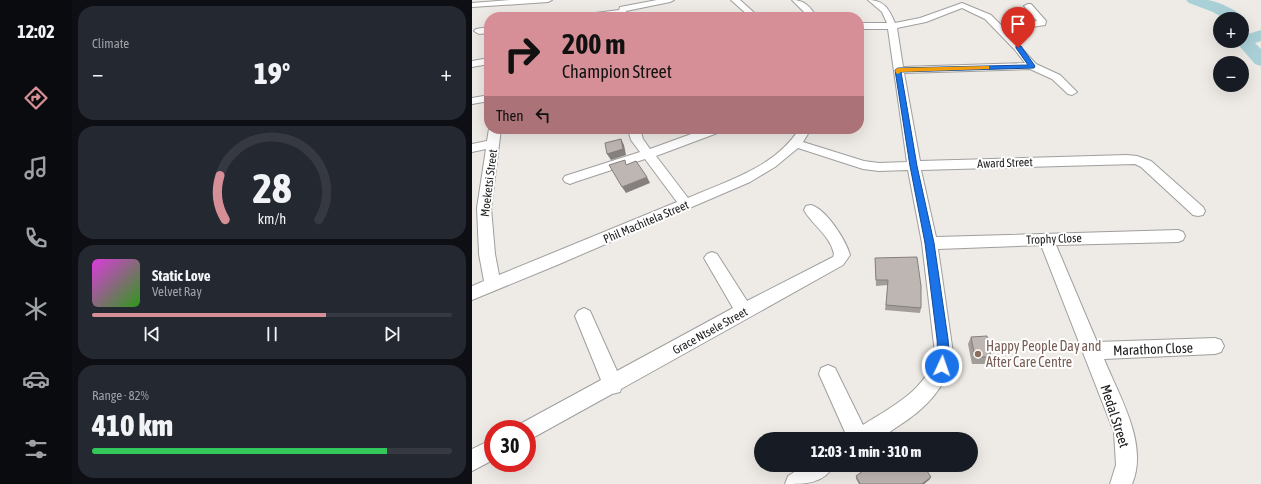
<!DOCTYPE html>
<meta charset="utf-8">
<style>
:root{--surface:#171b24;--page:#242831;--text:#f1f3f6;--muted:#9ea1a6;--line:#363941;--accent:#d68f97}
body{margin:0;font-family:"Asap Condensed",sans-serif;background:var(--page);color:var(--text);height:100vh;display:flex;flex-direction:column;font-size:15px;white-space:nowrap}
*{box-sizing:border-box;margin:0}
p{font-size:13px;color:var(--muted)}
.icon{flex:none;width:22px;height:22px;fill:none;stroke:currentColor;stroke-width:2;stroke-linecap:round;stroke-linejoin:round}
.map{position:relative;flex:1;overflow:hidden}
.details{display:flex;flex-direction:column;gap:6px;padding:6px;background:#0d0f14;width:400px}
.details>*{flex:none}
.banner{position:absolute;left:12px;top:12px;width:380px;height:122px;border-radius:16px;box-shadow:0 4px 16px #0002;background:#d68f97;color:#111;overflow:hidden}
.fabs{position:absolute;left:741px;top:12px;display:grid;gap:8px}
.fabs a{display:grid;place-items:center;width:36px;height:36px;border-radius:50%;background:var(--surface);box-shadow:0 4px 16px #0002;font-size:20px}
.speed{position:absolute;left:12px;top:420px;display:flex;gap:8px;font-size:20px;font-weight:700;text-align:center}
.speed>*{display:grid;place-content:center;width:52px;height:52px;border-radius:50%;background:var(--surface);box-shadow:0 4px 16px #0002;line-height:1}
.speed .limit{border:6px solid #d22;background:#fff;color:#111}
.pin{position:absolute;display:grid;place-items:center;width:34px;height:34px;color:#fff;margin:-41px -17px;border-radius:50% 50% 50% 0;rotate:-45deg;box-shadow:0 0 4px #0007}
.pin .icon{rotate:45deg}
.me{position:absolute;width:44px;margin:-22px;rotate:3deg;stroke-linejoin:round;filter:drop-shadow(0 0 3px #0008)}
.turn{display:flex;align-items:center;gap:14px;height:84px;padding:0 12px;font-size:18px}
.turn .icon{width:52px;height:52px;stroke-width:2.5}
.turn b{display:block;font-size:28px;line-height:34px}
.then{display:flex;align-items:center;height:38px;padding:0 12px;background:#0003;gap:8px;font-size:15px}
.big{font-size:30px;font-weight:800;line-height:1.1}
.details .widget{flex:1;display:flex;flex-direction:column;justify-content:center;gap:6px;min-width:0;padding:0 14px;border-radius:16px;background:var(--page)}
.details .dial{align-items:center;gap:0}
.dial svg{height:104px;overflow:visible;fill:none;stroke:var(--line);stroke-width:7;stroke-linecap:round;text-anchor:middle}
.dial text{fill:var(--text);stroke:none}
.song{display:flex;align-items:center;gap:12px}
.cover{width:48px;height:48px;border-radius:6px;background:linear-gradient(135deg,hsl(300 70% 55%),hsl(110 70% 35%))}
.played{height:4px;border-radius:2px;background:linear-gradient(90deg,var(--accent) 65%,var(--line) 65%)}
.keys{display:flex;justify-content:space-around;direction:ltr}
.heat{display:flex;justify-content:space-between;align-items:center;font-size:22px;direction:ltr}
.charge{height:6px;border-radius:3px;background:linear-gradient(90deg,#34c759 82%,var(--line) 0)}
.trip{position:absolute;left:282px;top:432px;width:224px;height:40px;border-radius:20px;background:var(--surface);box-shadow:0 4px 16px #0002;font-weight:800;line-height:40px;text-align:center}
main{display:flex;flex:1;min-height:0}
.dock{display:flex;flex-direction:column;width:72px;justify-content:space-around;align-items:center;background:#090b0e;color:var(--muted)}
.dock .icon{width:28px;height:28px}
.dock .on{color:var(--accent)}
.dock b{font-size:18px;color:var(--text)}
.map>svg:first-child{display:block}
.lines{fill:none;stroke-linecap:round;stroke-linejoin:round}
.river{fill:#aad0d7;fill-rule:evenodd}
.minor-casing{stroke:#9f9f9f;stroke-width:2}
.minor{fill:#fff;fill-rule:evenodd}
.wall{fill:#a39d99}
.shaded-wall{fill:#857f7d}
.building{fill:#beb6b2;stroke:#857f7d}
.route{fill:#1a73e8;stroke:#114b97}
.slow{fill:#f59e0b}
.education-dot{fill:#8d6e63;stroke:#fff;stroke-width:1.5}
.labels{text-anchor:middle;dominant-baseline:central;stroke-width:4;stroke-linejoin:round;paint-order:stroke}
.street-label{font-size:12px;fill:#1e1e1e;stroke:#fff}
.near-education-label{font-size:14px;fill:#785e54;stroke:#fff;text-anchor:start}
.near-street-label{font-size:14px;fill:#1e1e1e;stroke:#fff}
</style>
<main>
<nav class="dock">
<b>12:02</b>
<svg class="icon on" aria-label="directions" viewBox="0 0 24 24"><path d="M12 3l9 9-9 9-9-9zM9 14v-3h6M13 9l2 2-2 2"/></svg>
<svg class="icon" aria-label="music" viewBox="0 0 24 24"><path d="M9 18V5l10-2v13"/><circle cx="6" cy="18" r="3"/><circle cx="16" cy="16" r="3"/></svg>
<svg class="icon" aria-label="phone" viewBox="0 0 24 24"><path d="M5 4h4l2 5-3 2q2 4 5 5l2-3 5 2v4C11 20 4 13 5 4z"/></svg>
<svg class="icon" aria-label="climate" viewBox="0 0 24 24"><path d="M12 3v18M4 7l16 10M4 17L20 7"/></svg>
<svg class="icon" aria-label="car" viewBox="0 0 24 24"><path d="M5 17H2v-5l4-1 3-4h7l3 4 3 1v5h-3M9 17h6M6 11h13"/><circle cx="7" cy="17" r="2"/><circle cx="17" cy="17" r="2"/></svg>
<svg class="icon" aria-label="filters" viewBox="0 0 24 24"><path d="M4 7h16M4 17h16"/><circle cx="9" cy="7" r="2"/><circle cx="15" cy="17" r="2"/></svg>
</nav>
<section class="details">
<div class="widget"><p>Climate</p>
<div class="heat"><a>−</a><b class="big">19°</b><a>+</a></div>
</div>
<div class="widget dial"><svg viewBox="0 0 100 80">
<path d="M14 69A42 42 0 1 1 86 69"/>
<path d="M14 69A42 42 0 0 1 10 35" stroke="#d68f97"/>
<text x="50" y="56" font-size="32" font-weight="700">28</text>
<text x="50" y="72" font-size="11">km/h</text>
</svg></div>
<div class="widget">
<div class="song"><i class="cover"></i><div><b>Static Love</b><p>Velvet Ray</p></div></div>
<div class="played"></div>
<div class="keys"><svg class="icon" aria-label="previous" viewBox="0 0 24 24"><path d="M18 5L8 12l10 7zM5 5v14"/></svg><svg class="icon" aria-label="pause" viewBox="0 0 24 24"><path d="M8 5v14M16 5v14"/></svg><svg class="icon" aria-label="next" viewBox="0 0 24 24"><path d="M6 5l10 7-10 7zM19 5v14"/></svg></div>
</div>
<div class="widget"><p>Range · 82%</p><b class="big">410 km</b><div class="charge"></div></div>
</section>
<div class="map">
<svg width="789" height="484" viewBox="0 0 789 484">
<rect width="100%" height="100%" fill="#eeeae5"/>
<g class="lines">
<g class="river">
<path d="M714 0C721 0 730 0 736 0 747 2 766 10 772 19L770 22V19H753L741 12 717 3Z"/>
<path d="M789 30V41L783 43 789 49V66L783 64 763 41H770V36Z"/>
</g>
<g class="minor-casing">
<g id="minor">
<path d="M39 0H80L76 2 0 7V3Z"/>
<path d="M185 0H202L198 2 154 11V14C140 17 126 17 112 17L116 14 147 10 148 7Z"/>
<path d="M259 0H268L287 17H278Z"/>
<path d="M320 0C333 0 338 7 345 17H337Z"/>
<path d="M396 0C412 0 417 9 423 23L448 18 490 3 519 15 530 26 565 21 552 6 556 4H559L574 21 573 25 534 31 564 64 588 75 605 92 600 95 596 94 580 79 558 69 432 73 448 161 655 155 665 156 679 161 731 207 733 211 731 215 726 216 721 215 669 167 663 164 449 170 464 237 706 230 711 232 713 236 711 240 706 242 584 245 625 342 743 338 749 340 752 346 749 352 743 354 632 359C647 396 677 444 660 484H638L644 465 642 432 569 245 466 249 481 353C476 387 453 409 425 427 420 430 413 436 407 438 399 442 385 439 376 439L347 374 349 368 356 365 363 368 391 425C419 407 457 389 463 353L450 243 436 170 407 171 391 169 326 148 303 167 278 182 85 265 0 300V286L12 281 7 254 5 208 14 149 0 152V144L15 141 17 129H29L19 208 23 254 27 275 205 202 173 159 103 182 98 184 93 182 91 179 93 176 168 152 159 140 156 129H168L171 139 178 149 233 129H250L248 132 184 156 216 198C255 181 304 167 327 129H339L331 142 392 161 407 163 435 162 416 29H387V23H415L410 12ZM490 8 513 19 543 50 553 63 431 67 425 28 454 22Z"/>
<path d="M17 27V33L7 34 2 31 4 29Z"/>
<path d="M17 58V64L0 67V61Z"/>
<path d="M17 95V101L0 104V98Z"/>
<path d="M339 205C354 209 374 240 378 255L371 265 149 389 148 392 140 394 55 441V429H46L48 424 129 380 103 316 106 311 112 308 118 311 145 371 261 308 232 258 235 254 240 252 245 254 275 301 361 257 362 254C358 235 341 226 332 210L334 206Z"/>
<path d="M21 439V460L0 471V449Z"/>
<path d="M333 465H362C352 484 333 484 313 484L316 476Z"/>
</g>
</g>
<use href="#minor" class="minor"/>
</g>
<g class="wall">
<path d="M403 258 449 308 448 313 413 310 416 285 404 286Z"/>
<path d="M499 337 519 357 516 364H500L496 344Z"/>
<path d="M384 476 458 479 452 484H387L384 479Z"/>
</g>
<g class="shaded-wall">
<path d="M149 139 152 145 154 155 139 160 135 154Z"/>
<path d="M175 177 178 183 154 193 150 187Z"/>
<path d="M459 477 458 479 452 484H450Z"/>
</g>
<g class="building">
<path d="M149 139 151 149 135 154 133 143Z"/>
<path d="M153 160 154 165 164 161 175 177 150 187 137 165Z"/>
<path d="M445 257 449 286V308L414 305 416 280H404L403 258Z"/>
<path d="M515 336 519 357H503L499 337Z"/>
<path d="M399 465H451L459 477 450 484H388L384 476Z"/>
</g>
<path class="route" d="M544 46H549L563 66 562 68 429 72 445 166 462 243 476 339C477 349 478 360 474 370L470 372 466 370C464 365 466 346 465 339L453 243 438 166 423 70 426 68 556 65 544 48Z"/>
<path class="slow" d="M515 66H517V69L429 72 426 74 424 73 423 70 426 68Z"/>
<circle class="education-dot" cx="506" cy="354" r="4"/>
<g class="labels">
<g class="street-label">
<text transform="translate(533 163) rotate(-2)">Award Street</text>
<text transform="translate(17 183) rotate(-83)">Moeketsi Street</text>
<text transform="translate(174 222) rotate(-23)">Phil Machitela Street</text>
<text transform="translate(582 239) rotate(-2)">Trophy Close</text>
<text transform="translate(238 331) rotate(-29)">Grace Ntsele Street</text>
</g>
<g class="near-education-label">
<text x="514" y="346">Happy People Day and<tspan x="514" dy="16">After Care Centre</tspan></text>
</g>
<g class="near-street-label">
<text transform="translate(681 349) rotate(-2)">Marathon Close</text>
<text transform="translate(643 416) rotate(72)">Medal Street</text>
</g>
</g>
</svg>
<div class="fabs">
<a>+</a>
<a>−</a>
</div>
<div class="speed"><div class="limit">30</div></div>
<div class="pin" style="left:546px;top:48px;background:#d93025"><svg class="icon" aria-label="arrive" viewBox="0 0 24 24"><path d="M6 21V4h12l-3 4 3 4H6"/></svg></div>
<svg class="me" style="left:470px;top:366px" viewBox="-20 -20 40 40"><circle r="17" fill="#1a73e8" stroke="#fff" stroke-width="3"/><path d="M0-11L8 9 0 5-8 9z" fill="#fff"/></svg>
<div class="trip">12:03 · 1 min · 310 m</div>
<div class="banner">
<div class="turn"><svg class="icon" aria-label="right" viewBox="0 0 24 24"><path d="M7 20v-9h11M14 6l5 5-5 5"/></svg><div><b>200 m</b>Champion Street</div></div>
<div class="then">Then<svg class="icon" aria-label="left" viewBox="0 0 24 24"><path d="M17 20v-9H6M10 6l-5 5 5 5"/></svg></div>
</div>
</div>
</main>
